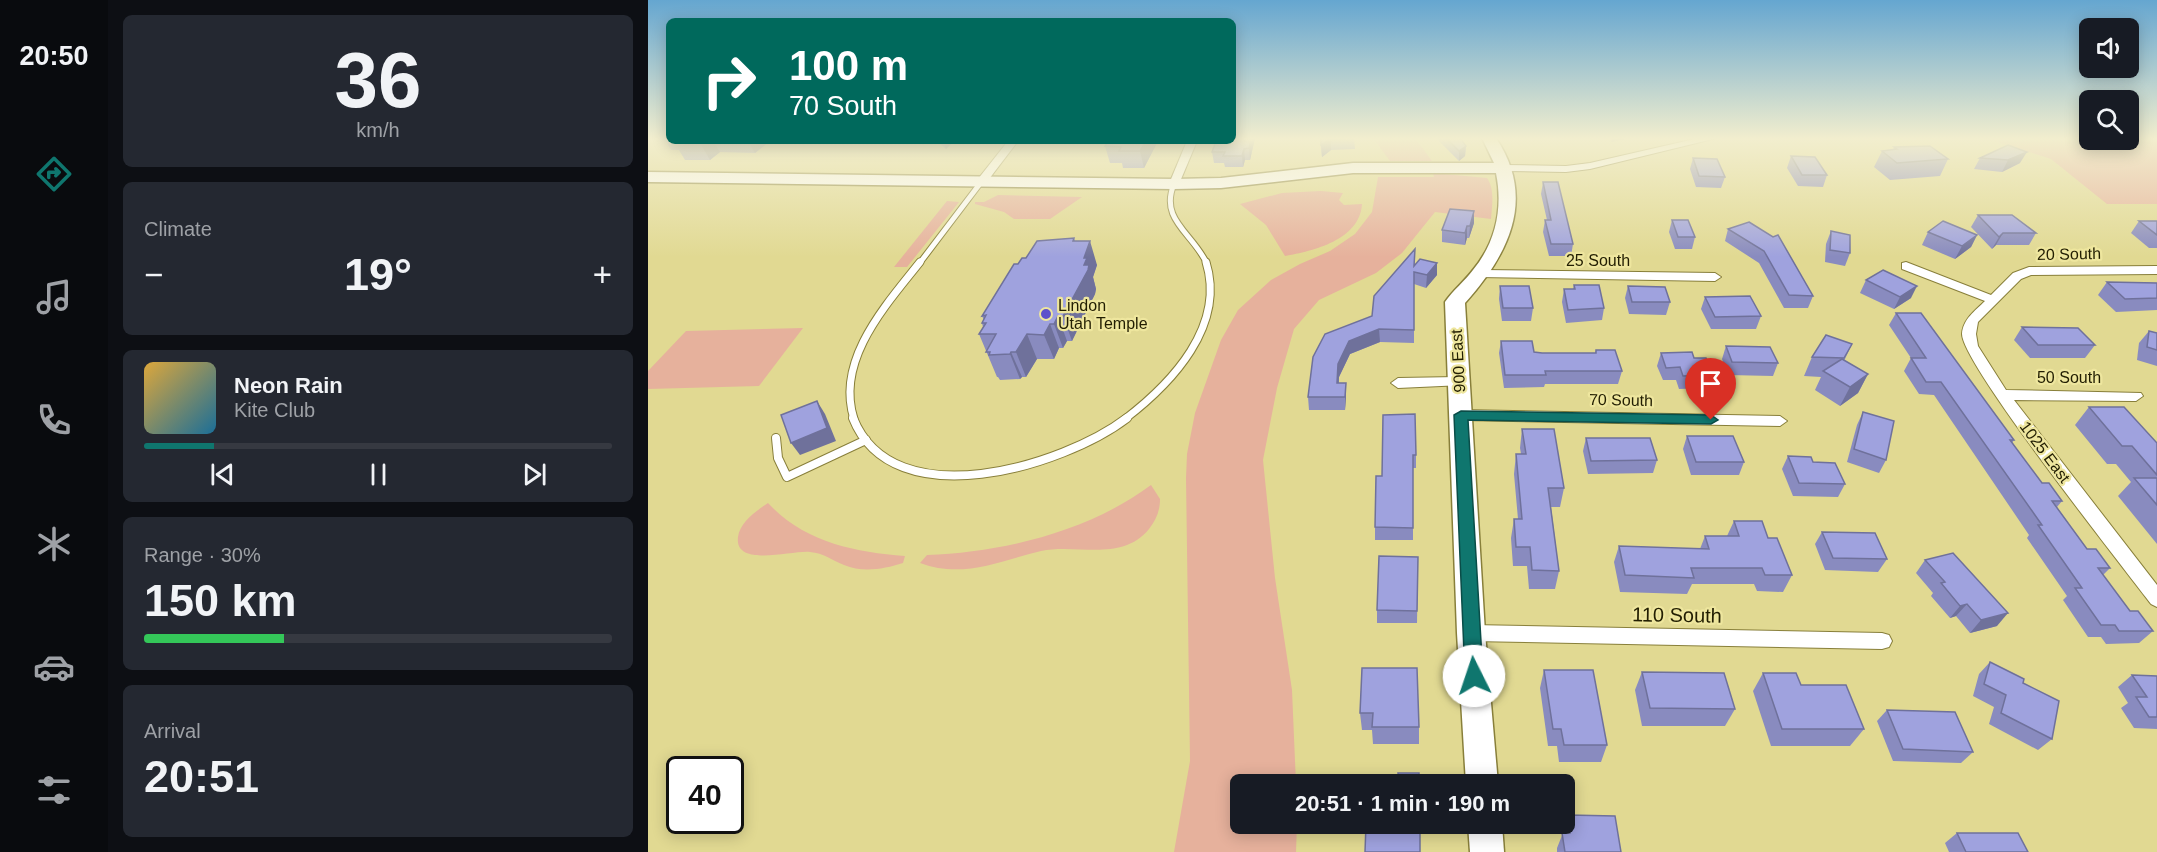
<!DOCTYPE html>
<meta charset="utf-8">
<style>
:root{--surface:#171b24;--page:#242831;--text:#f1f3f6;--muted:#9ea1a6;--line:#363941;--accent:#0f766e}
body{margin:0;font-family:Helvetica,sans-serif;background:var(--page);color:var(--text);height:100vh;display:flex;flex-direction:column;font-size:22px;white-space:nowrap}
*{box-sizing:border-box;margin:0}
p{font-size:20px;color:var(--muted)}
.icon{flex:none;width:33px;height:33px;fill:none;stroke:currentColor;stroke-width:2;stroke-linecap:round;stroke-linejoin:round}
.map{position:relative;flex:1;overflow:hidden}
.side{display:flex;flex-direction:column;gap:15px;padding:15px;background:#0d0f14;width:540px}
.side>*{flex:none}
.banner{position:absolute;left:18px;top:18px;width:570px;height:126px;border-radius:9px;box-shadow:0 3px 15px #0003;background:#00695c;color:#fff;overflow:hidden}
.tools{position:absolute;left:1431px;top:18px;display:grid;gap:12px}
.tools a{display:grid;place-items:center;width:60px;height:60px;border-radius:9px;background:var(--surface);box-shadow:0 3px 15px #0003;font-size:30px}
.speed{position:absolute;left:18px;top:756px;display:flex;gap:12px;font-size:30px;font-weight:700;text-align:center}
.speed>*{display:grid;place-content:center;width:78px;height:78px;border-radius:50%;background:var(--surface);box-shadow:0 3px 15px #0003;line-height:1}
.speed .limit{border:3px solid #111;border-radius:9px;background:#fff;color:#111}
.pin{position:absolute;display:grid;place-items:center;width:51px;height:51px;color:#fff;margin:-62px -26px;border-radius:50% 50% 50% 0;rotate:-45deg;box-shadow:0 0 6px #0007}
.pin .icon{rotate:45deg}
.me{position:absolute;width:66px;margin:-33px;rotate:356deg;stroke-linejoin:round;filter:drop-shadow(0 0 4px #0008)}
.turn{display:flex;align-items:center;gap:21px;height:126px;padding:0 24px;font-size:27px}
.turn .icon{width:78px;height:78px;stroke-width:2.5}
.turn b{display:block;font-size:42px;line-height:51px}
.big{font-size:45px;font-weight:700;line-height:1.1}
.side .card{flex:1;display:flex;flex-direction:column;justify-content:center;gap:9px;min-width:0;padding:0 21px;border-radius:9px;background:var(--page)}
.side .dial{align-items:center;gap:0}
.dial b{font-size:78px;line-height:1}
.song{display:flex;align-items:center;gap:18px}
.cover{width:72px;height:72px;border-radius:9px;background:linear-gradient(135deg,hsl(40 70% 55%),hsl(200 70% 35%))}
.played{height:6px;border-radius:3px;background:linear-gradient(90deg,var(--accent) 15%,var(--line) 15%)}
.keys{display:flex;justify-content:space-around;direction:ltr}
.heat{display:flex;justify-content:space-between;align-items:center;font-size:33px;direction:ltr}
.charge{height:9px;border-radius:4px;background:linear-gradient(90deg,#34c759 30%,var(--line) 0)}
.trip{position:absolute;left:582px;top:774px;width:345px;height:60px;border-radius:9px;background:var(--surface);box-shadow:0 3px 15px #0003;font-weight:700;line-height:60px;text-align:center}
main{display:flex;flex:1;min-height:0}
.tab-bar{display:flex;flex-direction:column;width:108px;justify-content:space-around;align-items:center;background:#090b0e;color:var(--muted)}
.tab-bar .icon{width:42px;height:42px}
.tab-bar .selected{color:var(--accent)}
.tab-bar b{font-size:27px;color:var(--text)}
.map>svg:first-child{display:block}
.green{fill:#e6b19c}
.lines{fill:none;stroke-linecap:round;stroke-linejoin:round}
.lane-far2-casing{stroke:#887f3a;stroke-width:7}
.lane-far1-casing{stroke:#887f3a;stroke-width:9}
.lane-casing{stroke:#887f3a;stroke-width:10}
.street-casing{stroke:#887f3a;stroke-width:2}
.secondary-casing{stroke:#887f3a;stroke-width:3}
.lane-far2{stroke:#fff;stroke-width:5}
.lane-far1{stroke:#fff;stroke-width:7}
.lane{stroke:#fff;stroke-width:8}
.street{fill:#fff;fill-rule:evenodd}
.secondary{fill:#fff;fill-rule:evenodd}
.wall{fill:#898bbf}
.shaded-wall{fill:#6f719b}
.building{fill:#9fa2de;stroke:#6f719b;stroke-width:1.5}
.route{fill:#0f766e;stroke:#0a4d48;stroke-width:1.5}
.poi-dot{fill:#5e52cb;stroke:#eee69e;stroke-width:2}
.labels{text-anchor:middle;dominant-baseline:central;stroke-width:4.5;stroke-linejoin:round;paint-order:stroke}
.street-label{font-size:16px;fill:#221e02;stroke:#eee69e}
.poi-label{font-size:16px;fill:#221e02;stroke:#eee69e;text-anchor:start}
.near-street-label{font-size:20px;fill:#221e02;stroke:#eee69e}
</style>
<main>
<nav class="tab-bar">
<b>20:50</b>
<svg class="icon selected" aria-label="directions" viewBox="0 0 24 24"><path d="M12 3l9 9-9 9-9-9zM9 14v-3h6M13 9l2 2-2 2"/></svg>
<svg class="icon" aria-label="music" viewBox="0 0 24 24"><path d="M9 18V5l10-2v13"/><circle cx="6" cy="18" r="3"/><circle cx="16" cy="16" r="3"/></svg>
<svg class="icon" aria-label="phone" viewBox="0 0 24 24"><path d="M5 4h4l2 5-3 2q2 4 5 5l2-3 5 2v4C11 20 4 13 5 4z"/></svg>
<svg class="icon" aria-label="climate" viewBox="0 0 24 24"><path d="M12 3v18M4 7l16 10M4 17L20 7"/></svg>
<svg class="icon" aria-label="car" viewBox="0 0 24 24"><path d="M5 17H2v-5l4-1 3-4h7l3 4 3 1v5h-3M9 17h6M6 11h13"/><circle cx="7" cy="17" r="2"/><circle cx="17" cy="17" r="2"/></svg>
<svg class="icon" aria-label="filters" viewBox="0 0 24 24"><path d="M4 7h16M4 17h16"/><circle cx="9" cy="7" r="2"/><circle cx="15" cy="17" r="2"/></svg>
</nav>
<section class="side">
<div class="card dial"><b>36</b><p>km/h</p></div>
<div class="card"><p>Climate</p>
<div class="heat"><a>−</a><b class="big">19°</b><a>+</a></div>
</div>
<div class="card">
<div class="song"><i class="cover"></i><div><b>Neon Rain</b><p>Kite Club</p></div></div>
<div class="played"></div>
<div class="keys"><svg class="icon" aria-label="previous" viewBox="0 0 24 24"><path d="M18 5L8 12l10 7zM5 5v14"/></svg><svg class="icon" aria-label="pause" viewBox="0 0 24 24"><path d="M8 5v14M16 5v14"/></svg><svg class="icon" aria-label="next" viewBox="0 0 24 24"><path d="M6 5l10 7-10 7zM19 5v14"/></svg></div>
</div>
<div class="card"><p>Range · 30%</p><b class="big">150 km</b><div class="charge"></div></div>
<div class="card"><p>Arrival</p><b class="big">20:51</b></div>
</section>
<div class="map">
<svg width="1509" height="852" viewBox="0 0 1509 852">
<rect width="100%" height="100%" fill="#e1d992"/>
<g class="green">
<path d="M725 138H767L784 161H742Z"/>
<path d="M1337 138H1509V204H1459L1403 159Z"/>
<path d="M785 173 839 178C847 189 844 206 843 219L787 212 754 253 728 273 671 300 646 329 629 388 615 460 627 578 644 690 648 784H592V824H649L648 852H526L542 761 538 478 539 454 547 413 573 340 590 310 623 280 652 264 682 251 707 234 724 212 730 177H786Z"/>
<path d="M673 191 695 193 691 200 696 205 714 204C712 240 665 251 637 256L618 225 592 204 634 193Z"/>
<path d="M350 195 434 197 402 219H366L356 212 327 204V202H336Z"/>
<path d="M299 201 311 202 259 267H246Z"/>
<path d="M155 328 111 386 0 389V371L38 331Z"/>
<path d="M503 485 512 499C512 511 508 520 501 529 473 563 429 543 393 551 351 561 315 579 272 563L279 555C355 552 440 532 503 485Z"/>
<path d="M120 503C156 542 206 552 257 556L255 563C236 569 215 573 196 565 183 560 176 553 162 552 145 550 86 568 90 537 92 522 108 511 120 503Z"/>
</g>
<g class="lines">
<g class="lane-far2-casing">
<g id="lane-far2">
<path d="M526 184C511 220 545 233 559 264"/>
<path d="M271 264 334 181"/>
</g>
</g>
<g class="lane-far1-casing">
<g id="lane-far1">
<path d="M206 419C187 360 238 305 272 262"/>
<path d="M477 419C524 383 578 326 558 262"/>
</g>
</g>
<g class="lane-casing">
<g id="lane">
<path d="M205 418C245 519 416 466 479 418"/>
<path d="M128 438 130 458 139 477 218 440"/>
</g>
</g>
<g class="street-casing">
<g id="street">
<path d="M1051 138H1069L942 169 918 172 855 171 850 168 855 165 918 166 942 163Z"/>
<path d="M360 141H370L338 183H330V179Z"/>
<path d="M539 141H549L531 184 522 186 521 184Z"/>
<path d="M1258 262 1343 295 1365 273 1381 267 1509 266V274L1383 275 1373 279 1330 322 1328 334 1330 346 1358 390 1493 393 1495 396 1488 401 1366 400 1509 585V607L1503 604C1475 567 1314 364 1314 334 1315 319 1327 311 1337 301L1254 269V263Z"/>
<path d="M834 270 1067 273 1073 277 1067 281 830 277V271Z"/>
<path d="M810 377 815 379 817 382 815 385 750 388 743 383 750 378Z"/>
<path d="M813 410 1132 416 1139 421 1132 426 813 420 806 415Z"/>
<path d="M823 625 1234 633 1241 635 1244 641 1241 647 1234 649 823 641 816 639 814 633 816 627Z"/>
</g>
</g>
<g class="secondary-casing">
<g id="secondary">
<path d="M834 138H848C889 199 860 255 817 303L837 633 850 784H818L809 633 797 302C805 290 817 281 825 270 848 242 855 208 848 173H705L573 188 526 189 0 182V172L526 179 573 178 705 163H846Z"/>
<path d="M820 824H854L856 852H822Z"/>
</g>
</g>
<use href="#lane-far2" class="lane-far2"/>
<use href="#lane-far1" class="lane-far1"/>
<use href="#lane" class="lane"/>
<use href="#street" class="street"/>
<use href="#secondary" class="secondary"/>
</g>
<g class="wall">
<path d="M16 138H21V141H122L107 153 72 152 62 160H37L31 150H23Z"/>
<path d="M585 138H607L602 160H597L595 167H577L576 163H566L564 152Z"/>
<path d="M672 138H706L707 149 683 150 674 157Z"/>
<path d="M788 138H812L818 146 817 156 811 161Z"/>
<path d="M289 141H306L298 149Z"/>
<path d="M461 141H510L496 168H475L474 163H462L457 146Z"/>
<path d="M1360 145 1372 163 1354 172 1326 169 1332 158Z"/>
<path d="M1246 147 1300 159 1292 176 1242 180 1226 167 1234 151 1245 150Z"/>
<path d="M1143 156 1179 175 1175 187 1150 186 1139 168Z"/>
<path d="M1045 158 1077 177 1073 188 1048 187 1042 169Z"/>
<path d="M895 182 925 244 923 256H901L895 232 897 220H899L893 194Z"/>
<path d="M1330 215 1388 233 1381 245H1348L1344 249 1323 227Z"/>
<path d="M1024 220 1047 237 1044 249H1027L1021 232Z"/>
<path d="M1491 221H1509V248H1501L1483 233Z"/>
<path d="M1101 222 1165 296 1160 308H1136L1111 263 1077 241 1080 229Z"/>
<path d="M826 223 821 238H819L817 245 794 242V230Z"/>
<path d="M1183 231 1202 253 1197 266 1177 262 1178 244Z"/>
<path d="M1280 232 1329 235 1323 247 1307 259 1274 245Z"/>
<path d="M426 238 427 241 449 265 445 277 448 289 447 294 424 341H419L415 348H411L406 359H389L378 377H374L372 379 352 380 350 377H349L331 334 335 327 334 323 336 320 334 316 378 258Z"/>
<path d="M766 265 789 275 778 288 766 284V343L732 342 702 354 691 377V383L698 396 697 410H661L660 397 724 316Z"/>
<path d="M1218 280 1263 298 1246 309 1212 293Z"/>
<path d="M1459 282 1509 283V310L1468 312 1450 295Z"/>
<path d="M926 285 956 308 954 320 918 323 914 302 916 289H925Z"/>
<path d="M852 286 885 308 883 321H854L851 299Z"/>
<path d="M980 286 1022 302 1018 315 981 314 977 298Z"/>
<path d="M1057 297 1113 316 1108 329H1063L1053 309Z"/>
<path d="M1248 313 1366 440 1364 443 1394 483 1414 501 1409 507 1439 549 1462 568 1455 575 1482 611 1505 631 1491 643 1458 644 1453 637H1440L1415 600 1419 596 1379 538 1381 535 1286 395 1271 394 1256 371 1263 358 1241 325Z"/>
<path d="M1374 327 1447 345 1437 358H1382L1366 340Z"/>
<path d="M1501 331 1509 333V366L1489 360 1491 343Z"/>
<path d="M853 341 886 352 894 353H947L948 350 974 371 970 384H897L896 387 856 388 851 353Z"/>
<path d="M1204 344 1196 361 1220 374 1210 393 1192 406 1167 390 1173 377 1156 376 1164 357Z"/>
<path d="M1078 346 1130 363 1125 376 1080 375 1074 359Z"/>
<path d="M1013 353 1046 358 1065 375 1061 388 1031 389 1028 380H1015L1009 366Z"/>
<path d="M1441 407 1509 443V544L1470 496 1483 482 1468 464H1459L1427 425Z"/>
<path d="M1215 412 1238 460 1231 473 1199 462 1209 425Z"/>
<path d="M735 415 768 455V468H765V540H727V527L734 476Z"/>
<path d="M874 429 916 488 912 507H903L911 571 907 589H881L879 566H865L863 538 866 519H870L866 474 868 454H873L872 448Z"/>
<path d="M1039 436 1096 462 1091 475H1043L1035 449Z"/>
<path d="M938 438 1009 460 1005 473 940 474 935 451Z"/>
<path d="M1140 456 1165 462 1197 484 1190 497 1145 496 1134 469Z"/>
<path d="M1086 521 1120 538 1144 575 1135 592 1109 591 1106 584H1044L1039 594 972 592 966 562 971 546 1052 549 1057 536H1079Z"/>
<path d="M1174 532 1239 559 1230 572 1177 570 1167 544Z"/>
<path d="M770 557 769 623H729V610Z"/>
<path d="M1277 560 1349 626 1322 633 1308 616 1302 618 1283 596 1285 593 1268 573Z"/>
<path d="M1342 662 1404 739 1390 750 1341 724 1346 707 1325 696 1331 674Z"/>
<path d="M714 668 771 727V744H725L724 730H714L712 713Z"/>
<path d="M896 670 959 745 953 762H911L909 746H900L892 688Z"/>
<path d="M994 672 1087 709 1077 726H994L987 690Z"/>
<path d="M1115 673 1153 685 1216 729 1202 746H1123L1105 691Z"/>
<path d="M1484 675 1509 676V729L1486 728 1473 708 1480 703 1470 687Z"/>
<path d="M1239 710 1325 752 1313 763 1245 761 1229 721Z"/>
<path d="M920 815 973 852H909V848L915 833 914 831Z"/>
<path d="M1309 833 1380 852H1301L1297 843Z"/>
</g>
<g class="shaded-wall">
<path d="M603 138H607L602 160 601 148Z"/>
<path d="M964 138H984L963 142Z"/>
<path d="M683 139V150L674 157 673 145Z"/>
<path d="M51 141H65L72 152 62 160Z"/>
<path d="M100 141H122L107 153Z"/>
<path d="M298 141H306L298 149 296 143Z"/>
<path d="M498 141H510L496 168 492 151Z"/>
<path d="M818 146 817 156 811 161V151Z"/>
<path d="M596 149 597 160 595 167 594 156Z"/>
<path d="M1379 152 1372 163 1354 172 1360 160Z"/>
<path d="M826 211V223L821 238 822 226Z"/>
<path d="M819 226V238L817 245V233Z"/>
<path d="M1355 233 1348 245 1344 249 1351 237Z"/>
<path d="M1329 235 1323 247 1307 259 1314 246Z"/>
<path d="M442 241 449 265 445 277 448 289 447 294 424 341 415 316 436 265V258Z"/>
<path d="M789 263V275L778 288 779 275Z"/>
<path d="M1269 286 1263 298 1246 309 1252 297Z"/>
<path d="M410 316 419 341 415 348 406 324Z"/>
<path d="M402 324 411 348 406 359 396 335Z"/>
<path d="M731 329 732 342 702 354 691 377 690 396 689 383 690 364 701 341Z"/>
<path d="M379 334 389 359 378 377 368 352Z"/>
<path d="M363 352 374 377 372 379 362 354Z"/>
<path d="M1220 374 1210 393 1192 406 1202 387Z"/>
<path d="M698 383V396L697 410V397Z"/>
<path d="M169 401 177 414 188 441 152 455 143 443Z"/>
<path d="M1319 604 1308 616 1302 618 1312 606Z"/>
<path d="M1360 613 1349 626 1322 633 1333 620Z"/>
</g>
<g class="building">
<path d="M585 138H603L601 148 596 149 594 156H575L577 152H564L568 141H585Z"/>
<path d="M673 138H699L683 139 673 145Z"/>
<path d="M798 138H812L818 146 811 151Z"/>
<path d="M461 141H498L492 151H471L473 147 457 146Z"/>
<path d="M1360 145 1379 152 1360 160 1332 158Z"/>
<path d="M1282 146 1300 159 1249 163 1234 151 1249 149 1246 147Z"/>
<path d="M1143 156 1167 157 1179 175H1154Z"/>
<path d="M1045 158 1069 159 1077 177 1051 176Z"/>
<path d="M895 182H910L925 244H903L897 220H903Z"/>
<path d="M802 209 826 211 822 226H819L817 233 794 230Z"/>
<path d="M1330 215H1364L1388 233H1355L1351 237Z"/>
<path d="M1024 220H1040L1047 237H1030Z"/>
<path d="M1295 221 1329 235 1314 246 1280 232Z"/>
<path d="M1491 221H1509V235Z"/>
<path d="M1101 222 1125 237 1130 235 1165 296 1141 295 1116 251 1080 229Z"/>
<path d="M1183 231 1202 235V253L1182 250Z"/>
<path d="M426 238 425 241H442L436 258H439L436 265H441L440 270 415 316H410L406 324H402L396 335 379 334 368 352H363L362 354 341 355 342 352H338L348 334H331L338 323H334L338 315 334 316 366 264H370L374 258H378L389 241Z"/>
<path d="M767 249 766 266 772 259 789 263 779 275 766 272V330L731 329 701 341 690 364 689 383H698L697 397H660L665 357 677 334 724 316 726 296Z"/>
<path d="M1235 270 1269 286 1252 297 1218 280Z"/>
<path d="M1459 282 1509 283V298L1477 299Z"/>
<path d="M926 285H951L956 308 920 310 916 289H927Z"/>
<path d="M852 286H881L885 308H855Z"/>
<path d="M980 286 1017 287 1022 302H984Z"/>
<path d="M1102 296 1113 316 1067 317 1057 297Z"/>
<path d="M1248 313H1273L1366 440H1362L1394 483H1401L1414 501H1404L1439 549H1448L1462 568H1450L1482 611H1490L1505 631H1471L1467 625H1453L1427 588H1434L1390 525H1394L1293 382H1278L1263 358H1278Z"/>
<path d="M1374 327 1430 328 1447 345H1390Z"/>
<path d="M1501 331 1509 333V350L1499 347Z"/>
<path d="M1178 335 1204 344 1196 358 1164 357Z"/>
<path d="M853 341H884L886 352 894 353H948V350H967L974 371H897L898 375H857Z"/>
<path d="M1078 346 1122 347 1130 363 1084 362Z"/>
<path d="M1044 352 1046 358H1058L1065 375 1035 376 1032 367 1018 368 1013 353Z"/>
<path d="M1194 359 1220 374 1202 387 1175 371Z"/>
<path d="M169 401 179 428 143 443 133 415Z"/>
<path d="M1441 407H1476L1509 443V475L1484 446H1474Z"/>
<path d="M1215 412 1246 421 1238 460 1206 449Z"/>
<path d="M767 414 768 455H765V528L727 527 728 476H734L735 415Z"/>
<path d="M874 429H906L916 488H900L911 571 884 570 882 547H868L866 519H874L868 454H878Z"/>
<path d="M1039 436H1085L1096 462H1048Z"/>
<path d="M938 438H1002L1009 460 943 461Z"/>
<path d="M1140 456 1163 457 1165 462 1187 463 1197 484 1151 483Z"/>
<path d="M1486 478H1509V505Z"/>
<path d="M1086 521H1114L1120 538H1129L1144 575H1117L1114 568H1043L1046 578 977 575 971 546 1061 549 1057 536H1091Z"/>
<path d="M1174 532 1227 533 1239 559 1185 558Z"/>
<path d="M1305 553 1360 613 1333 620 1319 604 1312 606 1293 583 1297 582 1277 560Z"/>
<path d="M731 556 770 557 769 611 729 610Z"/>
<path d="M1342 662 1376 679 1375 683 1411 701 1404 739 1353 713 1358 695 1336 684Z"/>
<path d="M714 668H769L771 727H724L725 713H712Z"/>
<path d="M896 670H945L959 745H916L913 729H905Z"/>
<path d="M994 672 1076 673 1087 709 1002 708Z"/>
<path d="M1115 673H1148L1153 685H1198L1216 729H1134Z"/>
<path d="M1484 675 1509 676V717H1501L1488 697H1499Z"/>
<path d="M1239 710 1307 712 1325 752 1255 749Z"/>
<path d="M750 773H771V784H720V781H751Z"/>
<path d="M920 815 967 816 973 852H917L914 833H922Z"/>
<path d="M718 824H772V852H717Z"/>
<path d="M1309 833H1370L1380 852H1318Z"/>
</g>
<linearGradient id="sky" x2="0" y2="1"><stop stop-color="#65a6d0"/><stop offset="0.54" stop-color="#f2eece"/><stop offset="1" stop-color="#f2eece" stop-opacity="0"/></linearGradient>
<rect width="1509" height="257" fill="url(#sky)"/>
<path class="route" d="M813 411 1063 415 1070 420 1063 424 820 420 835 676 833 682 826 685 820 682 817 676 806 415Z"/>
<circle class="poi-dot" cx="398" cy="314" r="6"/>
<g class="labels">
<g class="street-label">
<text transform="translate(1421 254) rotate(-1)">20 South</text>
<text x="950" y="260">25 South</text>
<text transform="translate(810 361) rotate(-93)">900 East</text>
<text x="1421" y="377">50 South</text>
<text transform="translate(973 400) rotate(1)">70 South</text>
<text transform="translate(1397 452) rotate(53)">1025 East</text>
</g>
<g class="poi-label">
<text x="410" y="305">Lindon<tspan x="410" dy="18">Utah Temple</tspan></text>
</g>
<g class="near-street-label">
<text transform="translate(1029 615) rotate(1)">110 South</text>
</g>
</g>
</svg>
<div class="tools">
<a><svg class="icon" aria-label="sound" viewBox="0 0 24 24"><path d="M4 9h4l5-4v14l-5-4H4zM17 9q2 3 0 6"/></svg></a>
<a><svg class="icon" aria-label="search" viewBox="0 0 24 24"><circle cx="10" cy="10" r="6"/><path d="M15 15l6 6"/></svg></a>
</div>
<div class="speed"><div class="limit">40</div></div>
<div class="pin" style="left:1063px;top:420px;background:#d93025"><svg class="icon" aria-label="arrive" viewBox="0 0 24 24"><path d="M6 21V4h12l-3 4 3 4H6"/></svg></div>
<svg class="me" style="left:826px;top:676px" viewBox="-20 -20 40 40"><circle r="19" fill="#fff"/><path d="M0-13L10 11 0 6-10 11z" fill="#0f766e"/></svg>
<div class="trip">20:51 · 1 min · 190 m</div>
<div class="banner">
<div class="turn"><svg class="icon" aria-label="right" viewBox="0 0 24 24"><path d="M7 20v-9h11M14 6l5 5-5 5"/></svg><div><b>100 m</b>70 South</div></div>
</div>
</div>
</main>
